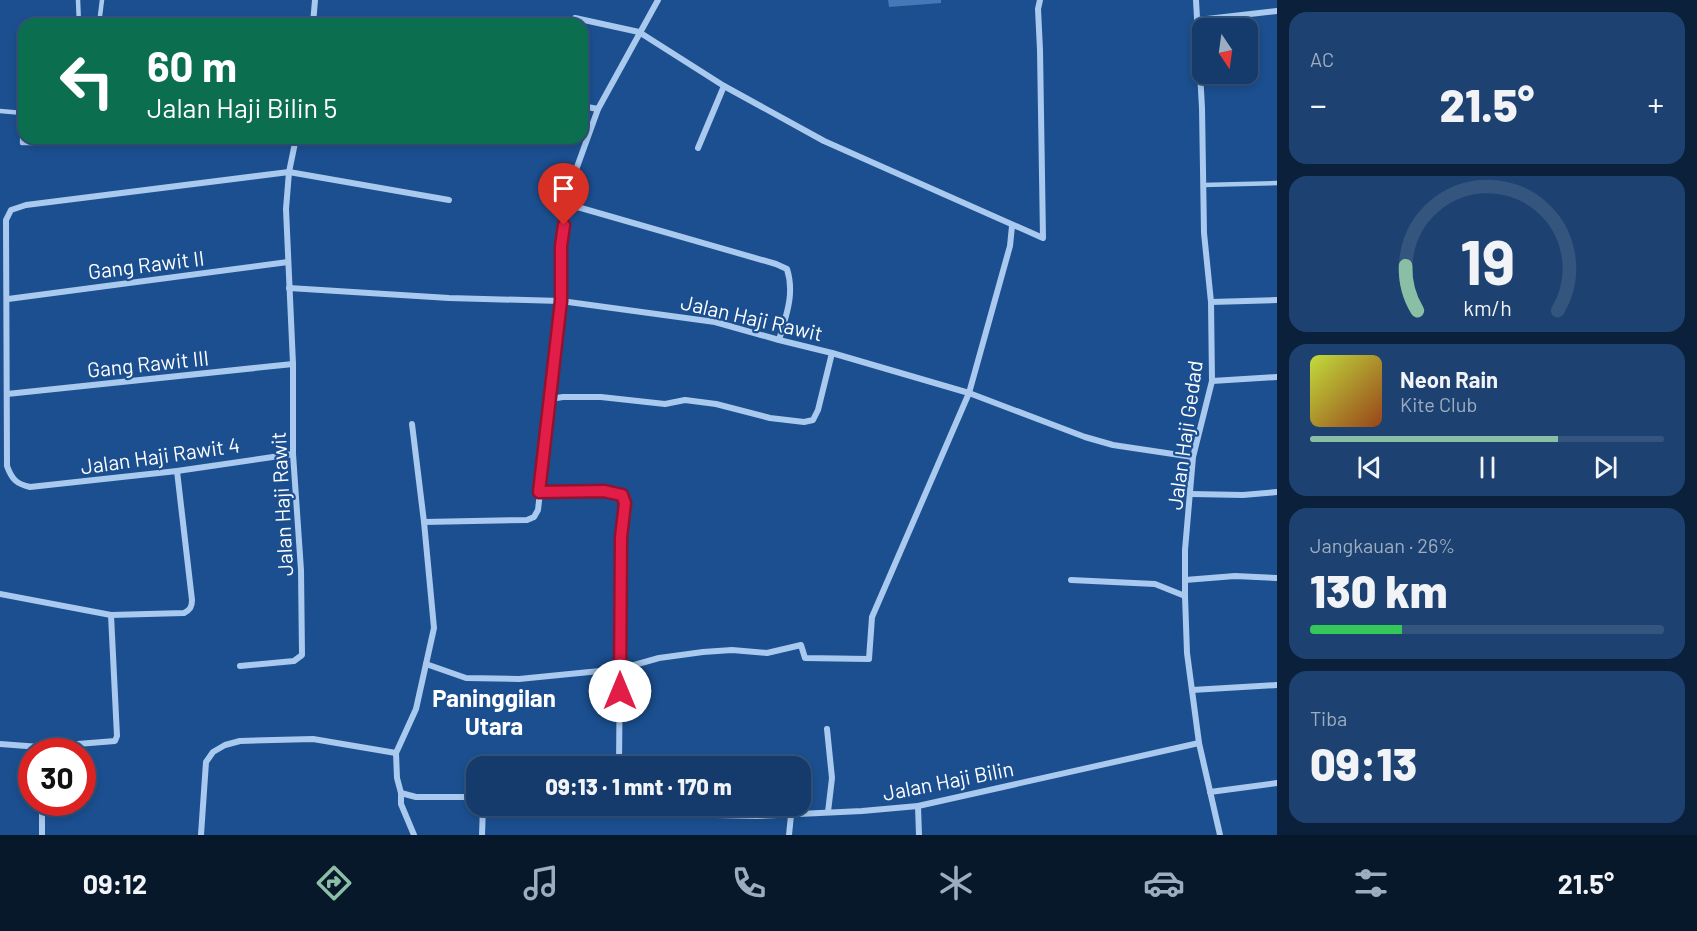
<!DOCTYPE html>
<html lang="id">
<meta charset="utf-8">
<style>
:root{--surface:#143b6b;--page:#1d4271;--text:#f1f3f6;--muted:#9dadc1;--line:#33557e;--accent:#8abfa5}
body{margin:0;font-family:Barlow,sans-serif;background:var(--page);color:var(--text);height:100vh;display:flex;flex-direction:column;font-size:22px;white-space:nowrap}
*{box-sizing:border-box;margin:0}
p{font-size:20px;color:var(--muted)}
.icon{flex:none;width:33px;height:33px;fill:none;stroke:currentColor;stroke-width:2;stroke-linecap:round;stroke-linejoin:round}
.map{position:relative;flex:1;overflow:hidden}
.drawer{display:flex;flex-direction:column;gap:12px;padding:12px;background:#0b203b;width:420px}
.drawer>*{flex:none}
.banner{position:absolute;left:18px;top:18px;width:570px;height:126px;border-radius:18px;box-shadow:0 3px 9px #0003,0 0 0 2px var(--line);background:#0b6e4f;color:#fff;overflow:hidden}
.needle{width:39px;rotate:167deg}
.fabs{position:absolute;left:1192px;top:18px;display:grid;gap:12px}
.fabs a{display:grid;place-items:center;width:66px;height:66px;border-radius:12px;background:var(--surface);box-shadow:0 3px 9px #0003,0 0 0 2px var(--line);font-size:30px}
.speed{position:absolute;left:18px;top:738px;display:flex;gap:12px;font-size:30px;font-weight:700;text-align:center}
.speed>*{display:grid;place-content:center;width:78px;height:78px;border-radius:50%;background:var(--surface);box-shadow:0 3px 9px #0003,0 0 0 2px var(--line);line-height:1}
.speed .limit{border:9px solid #d22;background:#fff;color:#111}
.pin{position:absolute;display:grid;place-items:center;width:51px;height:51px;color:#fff;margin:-62px -26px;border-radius:50% 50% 50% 0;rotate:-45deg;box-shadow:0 0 6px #0007}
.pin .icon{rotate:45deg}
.me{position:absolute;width:66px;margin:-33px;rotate:0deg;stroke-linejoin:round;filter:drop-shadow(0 0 4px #0008)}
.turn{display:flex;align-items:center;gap:21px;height:126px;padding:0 30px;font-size:27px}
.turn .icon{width:78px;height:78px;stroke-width:2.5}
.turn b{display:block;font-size:42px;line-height:51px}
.big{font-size:45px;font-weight:800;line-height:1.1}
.drawer .tile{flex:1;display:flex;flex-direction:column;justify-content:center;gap:9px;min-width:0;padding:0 21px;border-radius:18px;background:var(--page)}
.drawer .dial{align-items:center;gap:0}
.dial svg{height:156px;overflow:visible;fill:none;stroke:var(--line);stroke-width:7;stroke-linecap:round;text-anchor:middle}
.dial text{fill:var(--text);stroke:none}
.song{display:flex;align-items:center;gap:18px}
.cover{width:72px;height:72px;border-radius:9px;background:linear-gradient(135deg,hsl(70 70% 55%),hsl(20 70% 35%))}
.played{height:6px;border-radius:3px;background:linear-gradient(90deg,var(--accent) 70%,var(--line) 70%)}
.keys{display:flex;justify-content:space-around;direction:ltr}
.heat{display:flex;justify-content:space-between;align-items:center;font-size:33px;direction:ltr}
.charge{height:9px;border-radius:4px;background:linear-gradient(90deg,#34c759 26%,var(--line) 0)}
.trip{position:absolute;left:466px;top:756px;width:345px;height:60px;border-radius:18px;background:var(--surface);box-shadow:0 3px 9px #0003,0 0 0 2px var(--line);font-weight:800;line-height:60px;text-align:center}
.tabs{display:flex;height:96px;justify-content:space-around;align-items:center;background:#08182b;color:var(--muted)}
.tabs .icon{width:42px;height:42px}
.tabs .selected{color:var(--accent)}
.tabs b{font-size:27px;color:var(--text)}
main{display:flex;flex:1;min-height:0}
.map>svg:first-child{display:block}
.building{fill:#4478b7}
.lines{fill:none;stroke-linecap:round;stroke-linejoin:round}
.service{stroke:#a9c9ee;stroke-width:4.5}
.minor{stroke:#a9c9ee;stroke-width:6}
.route-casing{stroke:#92132f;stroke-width:15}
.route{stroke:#e11d48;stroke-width:10}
.labels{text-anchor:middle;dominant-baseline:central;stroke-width:4.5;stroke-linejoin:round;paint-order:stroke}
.street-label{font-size:21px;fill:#fff;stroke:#1b4f8f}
.quarter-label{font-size:24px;font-weight:bold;fill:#fff;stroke:#1b4f8f}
</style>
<main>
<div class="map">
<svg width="1277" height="835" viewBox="0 0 1277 835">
<rect width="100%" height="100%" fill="#1b4f8f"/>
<path class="building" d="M888 0H941V3L889 7Z"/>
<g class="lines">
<g class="service">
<path d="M78 0 79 24"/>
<path d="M99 24 102 0"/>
<path d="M24 96 22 143H90V138"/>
<path d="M0 111 23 113"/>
<path d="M1203 185 1277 183"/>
</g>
<g class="minor">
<path d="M1196 0 1202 108 1204 233 1211 302 1212 381 1193 457 1185 550V596L1187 653 1199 743 1220 835"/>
<path d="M575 18 639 32 724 86 824 141 1043 238 1040 50 1038 9 1040 0"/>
<path d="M1198 20 1277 11"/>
<path d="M313 24 315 0"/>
<path d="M582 106 598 109"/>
<path d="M698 148 724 86"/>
<path d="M567 204 776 264 787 269C795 294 786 316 779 340"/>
<path d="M289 288 449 298 561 301 715 322 779 340 832 353 969 393 1085 437 1113 445 1193 457"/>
<path d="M8 299 288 262"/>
<path d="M1211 302 1277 300"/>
<path d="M1212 381 1277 377"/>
<path d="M7 394 293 364"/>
<path d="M550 399 563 397H601L665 404 685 400 716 404 770 418 804 422 813 420 818 410 832 353"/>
<path d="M412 424 424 522 434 628 416 709 396 753 397 778 401 793V804L414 835"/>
<path d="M293 454 177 471 30 487C17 484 12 480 7 466L6 220 11 210 26 205 289 172 449 200"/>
<path d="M539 493 605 491 622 495 625 503 621 537 619 766"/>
<path d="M1191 494 1243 495 1277 492"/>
<path d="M424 522 527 520 534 517 538 510 561 301V246L568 192 598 109 658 0"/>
<path d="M1071 580 1155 584 1185 596"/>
<path d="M1185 580 1235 576 1277 578"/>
<path d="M0 594 111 615 184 613C190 610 192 607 192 600L177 471"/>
<path d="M426 664 466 678 519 679 620 669 659 658 703 652 732 650 767 653 801 645 805 658 869 659 872 617 969 393 1010 246 1012 226"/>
<path d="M240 666 294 661 302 655 301 570 293 454V364L286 209 289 172 296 138"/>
<path d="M1192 690 1277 685"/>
<path d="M827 729 832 778 828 812"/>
<path d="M0 744 40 747 115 741 117 736 111 615"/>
<path d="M1210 792 1277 783"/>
<path d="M401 793 416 797H477"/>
<path d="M42 802V835"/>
<path d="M627 806 676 814 756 816 862 811 918 806 1199 743"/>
<path d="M918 806 919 835"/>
<path d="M201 835 206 762 213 752 225 745 240 741 313 739 396 753"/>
<path d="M482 835 483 806"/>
<path d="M789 835 791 815"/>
</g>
</g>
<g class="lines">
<g class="route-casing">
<path id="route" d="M564 225 561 246V301L539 492 604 491 622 495 625 503 621 537 620 691"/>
</g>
<use href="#route" class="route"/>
</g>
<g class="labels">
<g class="street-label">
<text transform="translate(146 264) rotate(-7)">Gang Rawit II</text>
<text transform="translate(752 317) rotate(13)">Jalan Haji Rawit</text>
<text transform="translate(148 363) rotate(-6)">Gang Rawit III</text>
<text transform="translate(1184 435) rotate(-82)">Jalan Haji Gedad</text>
<text transform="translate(160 455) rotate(-8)">Jalan Haji Rawit 4</text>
<text transform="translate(281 504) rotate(-93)">Jalan Haji Rawit</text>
<text transform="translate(948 780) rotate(-11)">Jalan Haji Bilin</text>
</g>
<g class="quarter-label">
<text x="494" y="697">Paninggilan<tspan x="494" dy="28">Utara</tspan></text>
</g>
</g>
</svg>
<div class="fabs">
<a><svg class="needle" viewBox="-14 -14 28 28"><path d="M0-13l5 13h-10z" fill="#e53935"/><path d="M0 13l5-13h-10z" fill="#9dadc1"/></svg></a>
</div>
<div class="speed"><div class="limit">30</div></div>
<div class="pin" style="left:564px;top:225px;background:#d93025"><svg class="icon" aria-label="arrive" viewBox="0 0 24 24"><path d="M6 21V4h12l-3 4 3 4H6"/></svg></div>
<svg class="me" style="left:620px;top:691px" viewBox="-20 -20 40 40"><circle r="19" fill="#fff"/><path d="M0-13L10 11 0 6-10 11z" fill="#e11d48"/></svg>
<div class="trip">09:13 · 1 mnt · 170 m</div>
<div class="banner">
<div class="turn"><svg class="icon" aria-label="left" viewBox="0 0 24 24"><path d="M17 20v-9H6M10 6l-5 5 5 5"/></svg><div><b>60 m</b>Jalan Haji Bilin 5</div></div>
</div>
</div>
<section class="drawer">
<div class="tile"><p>AC</p>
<div class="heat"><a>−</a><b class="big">21.5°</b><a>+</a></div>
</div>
<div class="tile dial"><svg viewBox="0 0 100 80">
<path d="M14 69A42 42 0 1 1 86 69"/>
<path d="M14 69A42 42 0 0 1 8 46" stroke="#8abfa5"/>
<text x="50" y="56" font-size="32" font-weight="700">19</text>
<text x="50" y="72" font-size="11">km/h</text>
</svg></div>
<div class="tile">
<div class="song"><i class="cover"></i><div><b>Neon Rain</b><p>Kite Club</p></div></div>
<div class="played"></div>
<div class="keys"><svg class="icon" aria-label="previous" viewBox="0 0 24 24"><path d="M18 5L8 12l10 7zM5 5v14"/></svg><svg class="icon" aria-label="pause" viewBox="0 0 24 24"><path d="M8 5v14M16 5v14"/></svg><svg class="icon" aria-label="next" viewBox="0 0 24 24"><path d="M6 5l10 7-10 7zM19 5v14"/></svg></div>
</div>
<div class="tile"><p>Jangkauan · 26%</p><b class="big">130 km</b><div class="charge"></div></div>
<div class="tile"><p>Tiba</p><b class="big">09:13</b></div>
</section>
</main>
<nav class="tabs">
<b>09:12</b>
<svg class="icon selected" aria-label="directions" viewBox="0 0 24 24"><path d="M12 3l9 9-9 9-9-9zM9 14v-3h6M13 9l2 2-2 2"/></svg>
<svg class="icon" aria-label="music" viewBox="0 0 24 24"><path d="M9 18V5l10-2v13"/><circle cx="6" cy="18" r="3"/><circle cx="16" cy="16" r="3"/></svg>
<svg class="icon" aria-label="phone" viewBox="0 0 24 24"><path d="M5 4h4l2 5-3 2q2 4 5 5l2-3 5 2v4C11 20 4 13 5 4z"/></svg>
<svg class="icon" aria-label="climate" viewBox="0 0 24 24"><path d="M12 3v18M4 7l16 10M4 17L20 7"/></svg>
<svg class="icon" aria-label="car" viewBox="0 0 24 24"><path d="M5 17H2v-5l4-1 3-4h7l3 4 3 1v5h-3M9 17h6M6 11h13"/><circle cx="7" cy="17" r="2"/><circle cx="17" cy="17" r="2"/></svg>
<svg class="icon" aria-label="filters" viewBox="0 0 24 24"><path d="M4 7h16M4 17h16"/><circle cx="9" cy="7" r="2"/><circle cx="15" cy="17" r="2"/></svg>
<b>21.5°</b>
</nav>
